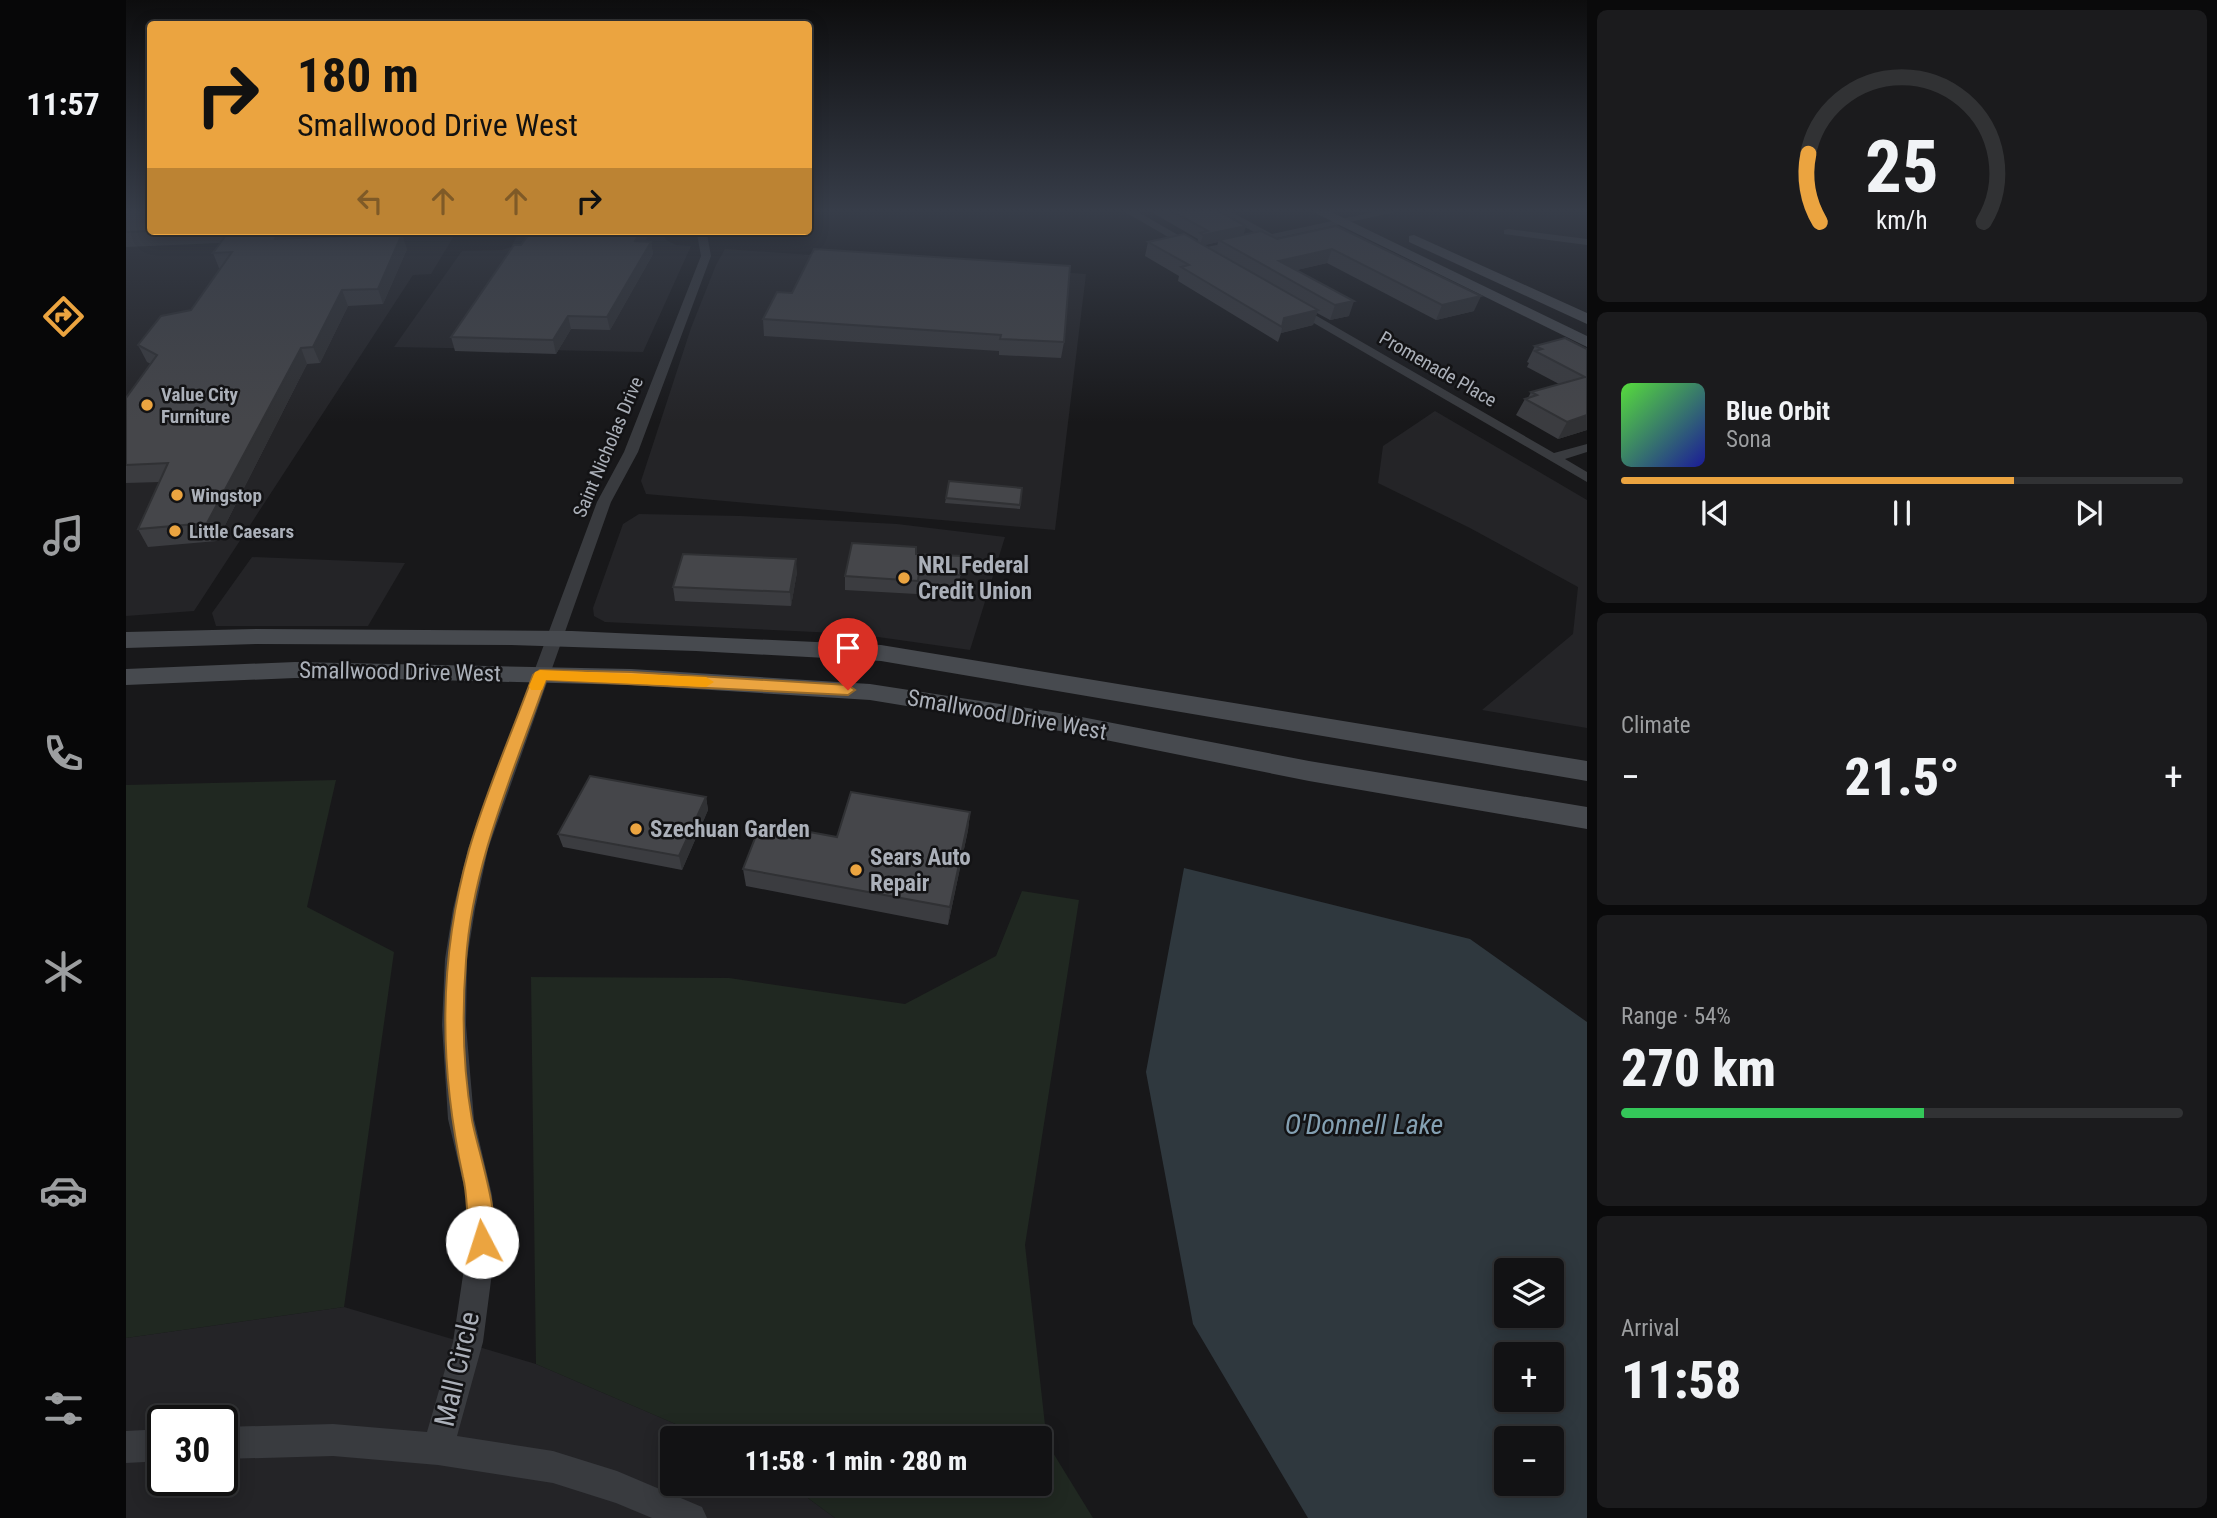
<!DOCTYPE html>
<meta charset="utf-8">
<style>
:root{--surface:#121214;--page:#1b1b1d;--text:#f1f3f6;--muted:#9c9ea0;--line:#313234;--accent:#eba440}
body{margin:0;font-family:"Roboto Condensed",sans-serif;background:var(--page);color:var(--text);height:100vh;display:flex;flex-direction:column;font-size:26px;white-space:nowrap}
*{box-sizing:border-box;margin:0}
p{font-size:23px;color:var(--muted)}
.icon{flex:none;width:38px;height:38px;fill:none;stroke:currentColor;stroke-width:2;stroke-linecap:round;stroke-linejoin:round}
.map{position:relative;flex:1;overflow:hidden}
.panel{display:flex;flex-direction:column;gap:10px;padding:10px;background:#0a0a0b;width:630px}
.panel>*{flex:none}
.hud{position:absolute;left:21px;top:21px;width:665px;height:214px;border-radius:7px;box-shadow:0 4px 18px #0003,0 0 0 2px var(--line);background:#eba440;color:#111;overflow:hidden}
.controls{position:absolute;left:1368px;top:1258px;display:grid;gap:14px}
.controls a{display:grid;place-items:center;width:70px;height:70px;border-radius:7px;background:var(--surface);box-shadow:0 4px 18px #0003,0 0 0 2px var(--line);font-size:35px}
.speed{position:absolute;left:21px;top:1405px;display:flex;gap:14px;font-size:35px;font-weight:700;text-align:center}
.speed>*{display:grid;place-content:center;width:91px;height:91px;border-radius:50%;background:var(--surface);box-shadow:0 4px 18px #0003,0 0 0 2px var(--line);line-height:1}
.speed .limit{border:4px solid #111;border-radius:10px;background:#fff;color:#111}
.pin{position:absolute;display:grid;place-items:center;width:60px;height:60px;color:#fff;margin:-72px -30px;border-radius:50% 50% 50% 0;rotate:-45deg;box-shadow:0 0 7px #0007}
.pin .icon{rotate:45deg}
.me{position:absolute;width:77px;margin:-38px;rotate:355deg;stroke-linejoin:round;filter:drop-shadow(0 0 5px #0008)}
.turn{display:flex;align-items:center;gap:24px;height:147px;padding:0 35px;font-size:32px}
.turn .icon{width:91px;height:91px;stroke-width:2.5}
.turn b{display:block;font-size:49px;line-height:60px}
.lanes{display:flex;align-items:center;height:66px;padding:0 35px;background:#0003;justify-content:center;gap:35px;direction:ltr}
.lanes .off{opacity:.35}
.big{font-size:52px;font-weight:800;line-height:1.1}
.panel .tile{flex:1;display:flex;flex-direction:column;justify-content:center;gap:10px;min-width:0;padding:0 24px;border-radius:10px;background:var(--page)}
.panel .dial{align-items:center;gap:0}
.dial svg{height:182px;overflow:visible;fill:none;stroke:var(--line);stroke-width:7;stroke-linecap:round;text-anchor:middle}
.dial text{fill:var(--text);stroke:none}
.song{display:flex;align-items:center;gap:21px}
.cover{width:84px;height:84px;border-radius:10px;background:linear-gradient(135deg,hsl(110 70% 55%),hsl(240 70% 35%))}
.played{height:7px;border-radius:4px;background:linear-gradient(90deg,var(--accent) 70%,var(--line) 70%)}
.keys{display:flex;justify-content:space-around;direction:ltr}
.heat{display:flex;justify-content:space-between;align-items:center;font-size:38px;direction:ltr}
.charge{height:10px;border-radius:5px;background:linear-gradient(90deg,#34c759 54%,var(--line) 0)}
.trip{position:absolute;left:534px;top:1426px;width:392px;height:70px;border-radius:7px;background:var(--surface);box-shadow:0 4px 18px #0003,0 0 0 2px var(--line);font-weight:800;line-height:70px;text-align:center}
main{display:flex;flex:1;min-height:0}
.dock{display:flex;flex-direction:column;width:126px;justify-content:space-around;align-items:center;background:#070708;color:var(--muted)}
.dock .icon{width:49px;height:49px}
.dock .on{color:var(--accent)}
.dock b{font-size:32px;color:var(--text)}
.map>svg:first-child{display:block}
.built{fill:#242427;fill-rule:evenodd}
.green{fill:#202821}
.water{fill:#2f383e;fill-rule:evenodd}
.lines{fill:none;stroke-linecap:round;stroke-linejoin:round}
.street{fill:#393b3f;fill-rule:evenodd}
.secondary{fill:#474a4f;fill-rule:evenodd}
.wall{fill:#3b3c40;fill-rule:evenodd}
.shaded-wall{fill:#303134}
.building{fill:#45464a;stroke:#303134;stroke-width:2}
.route{fill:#eba440;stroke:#996b2a;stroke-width:2}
.slow{fill:#f59e0b}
.poi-dot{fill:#eba440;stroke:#131315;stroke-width:2.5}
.labels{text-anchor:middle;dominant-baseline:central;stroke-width:5;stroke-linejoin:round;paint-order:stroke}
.far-street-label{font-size:19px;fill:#abb0b9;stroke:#131315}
.far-poi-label{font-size:19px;font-weight:bold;fill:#abb0b9;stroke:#131315;text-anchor:start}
.poi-label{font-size:23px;font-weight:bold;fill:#abb0b9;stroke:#131315;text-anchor:start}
.street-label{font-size:23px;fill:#abb0b9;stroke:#131315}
.near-water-label{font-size:28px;font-style:italic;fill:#84a0b2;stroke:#131315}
.near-street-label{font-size:28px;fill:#abb0b9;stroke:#131315}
</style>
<main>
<nav class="dock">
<b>11:57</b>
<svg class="icon on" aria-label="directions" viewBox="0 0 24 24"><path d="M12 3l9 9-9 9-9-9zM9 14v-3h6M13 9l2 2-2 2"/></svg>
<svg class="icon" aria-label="music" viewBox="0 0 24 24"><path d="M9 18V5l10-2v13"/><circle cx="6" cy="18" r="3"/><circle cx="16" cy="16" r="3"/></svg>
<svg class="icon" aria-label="phone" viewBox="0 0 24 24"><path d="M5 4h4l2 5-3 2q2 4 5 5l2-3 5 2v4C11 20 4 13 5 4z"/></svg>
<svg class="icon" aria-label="climate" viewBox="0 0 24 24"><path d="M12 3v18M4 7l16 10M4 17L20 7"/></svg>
<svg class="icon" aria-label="car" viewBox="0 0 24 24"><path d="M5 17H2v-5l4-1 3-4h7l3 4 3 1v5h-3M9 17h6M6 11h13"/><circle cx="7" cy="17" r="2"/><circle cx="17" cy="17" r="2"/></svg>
<svg class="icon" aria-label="filters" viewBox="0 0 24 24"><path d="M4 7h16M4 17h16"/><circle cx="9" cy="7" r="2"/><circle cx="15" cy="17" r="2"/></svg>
</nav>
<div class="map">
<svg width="1461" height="1518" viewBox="0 0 1461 1518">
<rect width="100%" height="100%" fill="#18181a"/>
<g class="built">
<path d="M0 209H24V231H331L305 274 287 275 68 611 0 616Z"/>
<path d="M394 231H540L537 233 540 240 550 245 565 246 517 352 268 347 336 251 376 250 385 247Z"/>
<path d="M599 249 960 274 929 530 520 494 515 481 565 328 590 265Z"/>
<path d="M1309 411 1461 500V728L1356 710 1447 634 1452 587 1344 528 1252 483 1257 446Z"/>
<path d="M513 514 615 516 771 524 879 537 844 650 731 634 479 622 468 616 467 608 497 524Z"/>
<path d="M126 557 279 563 242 626H90L86 613Z"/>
<path d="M218 1307 410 1364 582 1438H546V1484H663L709 1518H0V1338ZM37 1421H96V1480H37Z"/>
</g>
<g class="green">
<path d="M210 780 181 907 268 952 218 1307 0 1338V785Z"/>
<path d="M896 891 953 900 899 1245 921 1443 967 1518H709L663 1484H914V1438H582L410 1364 405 977 603 978 779 1004 870 956Z"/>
</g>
<path class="water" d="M1058 868 1344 939 1461 1022V1518H1182L1067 1324 1020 1072ZM1381 1270H1426V1316H1381ZM1381 1354H1426V1400H1381ZM1381 1438H1426V1484H1381Z"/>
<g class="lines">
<g class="street">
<path d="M994 209H1007L1071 246V249L1135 236 1087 209H1100L1146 234 1262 209H1283L1073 255Z"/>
<path d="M1382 229 1461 239V245L1378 234V230Z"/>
<path d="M576 231 581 234 585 256 512 452 485 502 362 849 349 909 341 959 340 1025 348 1119 366 1195 370 1242 357 1342 331 1436 427 1451 491 1471 576 1507 581 1518H526L490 1503 427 1483 312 1465 207 1456 96 1459V1427L207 1424 301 1432 327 1342 342 1242 340 1195 322 1119 316 1025 319 959 327 909 342 849 471 502 498 452 575 256 571 234Z"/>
<path d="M1162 304H1170L1428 453 1461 444V452L1439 459 1461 472V482L1162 308Z"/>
<path d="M37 1429V1461L0 1463V1431Z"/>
</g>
<g class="secondary">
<path d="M1181 209H1199L1461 336V347Z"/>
<path d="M1288 235 1461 313V324L1283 242V236Z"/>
<path d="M130 629 446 631 755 645 1461 761V781L755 661 570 651 385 645 130 644 0 648V632Z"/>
<path d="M169 662 505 669 744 684 940 714 1183 761 1461 807V829L1183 781 940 732 744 700 505 685 270 679 169 678 0 685V669Z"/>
</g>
</g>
<g class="wall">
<path d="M0 209 24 231H167L163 238 281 249 257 304 222 306 194 363 181 364 91 541 22 547 12 529 34 482 0 483V398L25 364 21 362 12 345 65 310 95 268H93L87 253 94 243 0 247Z"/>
<path d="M1020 209H1089L1118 235 1151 239 1210 226 1348 311 1310 320 1201 263 1171 270 1223 316 1204 320 1191 313 1187 325 1155 333 1152 342 1052 281 1053 276 1019 256 1022 242H1072V239ZM1092 242 1090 252 1079 245Z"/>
<path d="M405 231H525L518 241 525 242 527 254 484 330 445 329 430 354 329 351 325 337Z"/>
<path d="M651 292 938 342 935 358 873 355V351L638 336 637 319Z"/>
<path d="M1409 346 1461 349V430L1432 439 1390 415 1399 399 1402 398 1405 392 1433 384 1401 367 1403 363 1401 362Z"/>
<path d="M896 488 894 509 819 503 820 498Z"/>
<path d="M790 554 836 556 833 588 792 586 791 594 719 590V576Z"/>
<path d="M671 572 665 606 549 601 547 587Z"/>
<path d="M580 797 582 810 556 870 437 847 432 834Z"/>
<path d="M844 812 842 830 822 925 620 886 617 869 711 837Z"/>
</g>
<g class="shaded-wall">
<path d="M1120 226 1117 237 1093 240 1092 242 1074 246 1077 235Z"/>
<path d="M153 231H167L154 254 149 239Z"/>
<path d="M515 231H525L511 254 509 241Z"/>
<path d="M276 234 281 249 257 304 252 289Z"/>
<path d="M525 242 527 254 484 330 481 317Z"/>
<path d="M1206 249 1201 263 1153 274V261Z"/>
<path d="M216 290 222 306 194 363 187 347Z"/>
<path d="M1355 296 1348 311 1310 320 1316 305Z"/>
<path d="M1228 301 1223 316 1204 320 1209 305Z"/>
<path d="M1192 310 1187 325 1155 333 1158 318Z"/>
<path d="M442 316 445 329 430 354 427 340Z"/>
<path d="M175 348 181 364 91 541 81 523Z"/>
<path d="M1461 415V430L1432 439 1441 422Z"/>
<path d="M670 559 671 572 665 606 664 592Z"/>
<path d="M580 797 582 810 556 870 553 856Z"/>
<path d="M844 812 842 830 822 925 824 907Z"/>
</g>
<g class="building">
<path d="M24 209V231L0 232V210Z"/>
<path d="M1042 209H1089L1120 226 1077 235 1074 233 1082 231Z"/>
<path d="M1210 226 1355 296 1316 305 1206 249 1153 261 1228 301 1209 305 1093 240 1135 231 1151 239Z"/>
<path d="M103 231H153L149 239 276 234 252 289 216 290 187 347 175 348 81 523 12 529 42 463 0 465V398L31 355 12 345 35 316 65 310 106 252 87 253Z"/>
<path d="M405 231H515L509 241 525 242 481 317 442 316 427 340 325 337 388 245H395Z"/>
<path d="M1058 234 1192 310 1158 318 1156 327 1055 267 1063 265 1022 242Z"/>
<path d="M688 249 944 266 938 342 874 339 875 335 637 319 651 292 666 293Z"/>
<path d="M1439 338 1461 349V415L1441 422 1399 399 1411 395 1405 392 1459 377 1409 351 1416 349 1409 346Z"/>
<path d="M823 481 896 488 894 505 820 498Z"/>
<path d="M726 543 790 547V554L836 556 834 575 793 572 792 581 719 576Z"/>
<path d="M557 554 670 559 664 592 547 587Z"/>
<path d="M464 776 580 797 553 856 432 834Z"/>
<path d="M725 792 844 812 824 907 617 869 635 823 711 837Z"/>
</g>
<linearGradient id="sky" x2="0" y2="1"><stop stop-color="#0d0d0e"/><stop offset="0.5" stop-color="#373d49"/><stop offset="1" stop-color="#373d49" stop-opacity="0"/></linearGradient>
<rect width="1461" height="422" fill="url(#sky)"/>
<path class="route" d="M414 670 505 672 722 685 729 690 722 695 420 680C388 771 346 864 340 961 336 1012 337 1069 346 1120 352 1152 377 1221 365 1250L356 1253 348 1250C339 1228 343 1200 337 1177 313 1066 312 960 343 850 360 791 386 733 407 675Z"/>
<path class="slow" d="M414 670 580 677 588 682 580 687 420 680 416 690H405L403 686 409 672Z"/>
<g class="poi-dot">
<circle cx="21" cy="405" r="7"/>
<circle cx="51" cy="495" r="7"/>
<circle cx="49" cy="531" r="7"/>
<circle cx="778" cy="578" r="7"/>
<circle cx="510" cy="829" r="7"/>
<circle cx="730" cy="870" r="7"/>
</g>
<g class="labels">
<g class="far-street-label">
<text transform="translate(1312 369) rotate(30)">Promenade Place</text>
<text transform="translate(482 447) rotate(-67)">Saint Nicholas Drive</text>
</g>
<g class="far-poi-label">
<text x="35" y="394">Value City<tspan x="35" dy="22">Furniture</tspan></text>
<text x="65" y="495">Wingstop</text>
<text x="63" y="531">Little Caesars</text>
</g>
<g class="poi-label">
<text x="792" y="565">NRL Federal<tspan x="792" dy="26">Credit Union</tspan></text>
<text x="524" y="829">Szechuan Garden</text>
<text x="744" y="857">Sears Auto<tspan x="744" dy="26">Repair</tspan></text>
</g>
<g class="street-label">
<text transform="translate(274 672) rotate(1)">Smallwood Drive West</text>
<text transform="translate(881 715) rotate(10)">Smallwood Drive West</text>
</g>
<g class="near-water-label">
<text x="1238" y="1124">O'Donnell Lake</text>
</g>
<g class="near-street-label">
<text transform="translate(331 1369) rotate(-77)">Mall Circle</text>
</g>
</g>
</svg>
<div class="controls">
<a><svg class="icon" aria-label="layers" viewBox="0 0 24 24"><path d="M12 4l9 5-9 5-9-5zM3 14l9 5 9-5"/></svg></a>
<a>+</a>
<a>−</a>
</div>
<div class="speed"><div class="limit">30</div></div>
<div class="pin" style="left:722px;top:690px;background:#d93025"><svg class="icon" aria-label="arrive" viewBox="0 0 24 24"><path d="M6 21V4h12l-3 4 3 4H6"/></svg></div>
<svg class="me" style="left:356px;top:1242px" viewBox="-20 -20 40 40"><circle r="19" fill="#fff"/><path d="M0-13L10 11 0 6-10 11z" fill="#eba440"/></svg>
<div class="trip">11:58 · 1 min · 280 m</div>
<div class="hud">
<div class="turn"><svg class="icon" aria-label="right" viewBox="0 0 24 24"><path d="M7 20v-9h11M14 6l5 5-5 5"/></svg><div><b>180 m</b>Smallwood Drive West</div></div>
<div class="lanes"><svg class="icon off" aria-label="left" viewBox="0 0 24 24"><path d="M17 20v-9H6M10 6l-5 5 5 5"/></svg><svg class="icon off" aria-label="ahead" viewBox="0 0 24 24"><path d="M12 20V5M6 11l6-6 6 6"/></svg><svg class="icon off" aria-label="ahead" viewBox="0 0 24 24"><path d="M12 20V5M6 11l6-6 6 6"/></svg><svg class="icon" aria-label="right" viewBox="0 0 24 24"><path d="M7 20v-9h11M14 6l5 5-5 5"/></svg></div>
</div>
</div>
<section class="panel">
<div class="tile dial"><svg viewBox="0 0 100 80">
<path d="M14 69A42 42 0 1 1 86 69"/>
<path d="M14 69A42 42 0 0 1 9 39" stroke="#eba440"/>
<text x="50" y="56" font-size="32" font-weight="700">25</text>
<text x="50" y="72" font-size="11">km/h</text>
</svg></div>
<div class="tile">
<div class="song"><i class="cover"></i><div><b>Blue Orbit</b><p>Sona</p></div></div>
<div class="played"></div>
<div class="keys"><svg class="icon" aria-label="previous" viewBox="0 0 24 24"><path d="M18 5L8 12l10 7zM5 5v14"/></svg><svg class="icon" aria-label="pause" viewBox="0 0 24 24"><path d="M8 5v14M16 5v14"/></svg><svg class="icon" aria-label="next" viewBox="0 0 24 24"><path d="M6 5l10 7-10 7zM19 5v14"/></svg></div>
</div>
<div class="tile"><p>Climate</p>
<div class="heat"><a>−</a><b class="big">21.5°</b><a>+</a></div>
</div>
<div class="tile"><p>Range · 54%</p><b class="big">270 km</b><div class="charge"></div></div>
<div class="tile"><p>Arrival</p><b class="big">11:58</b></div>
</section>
</main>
